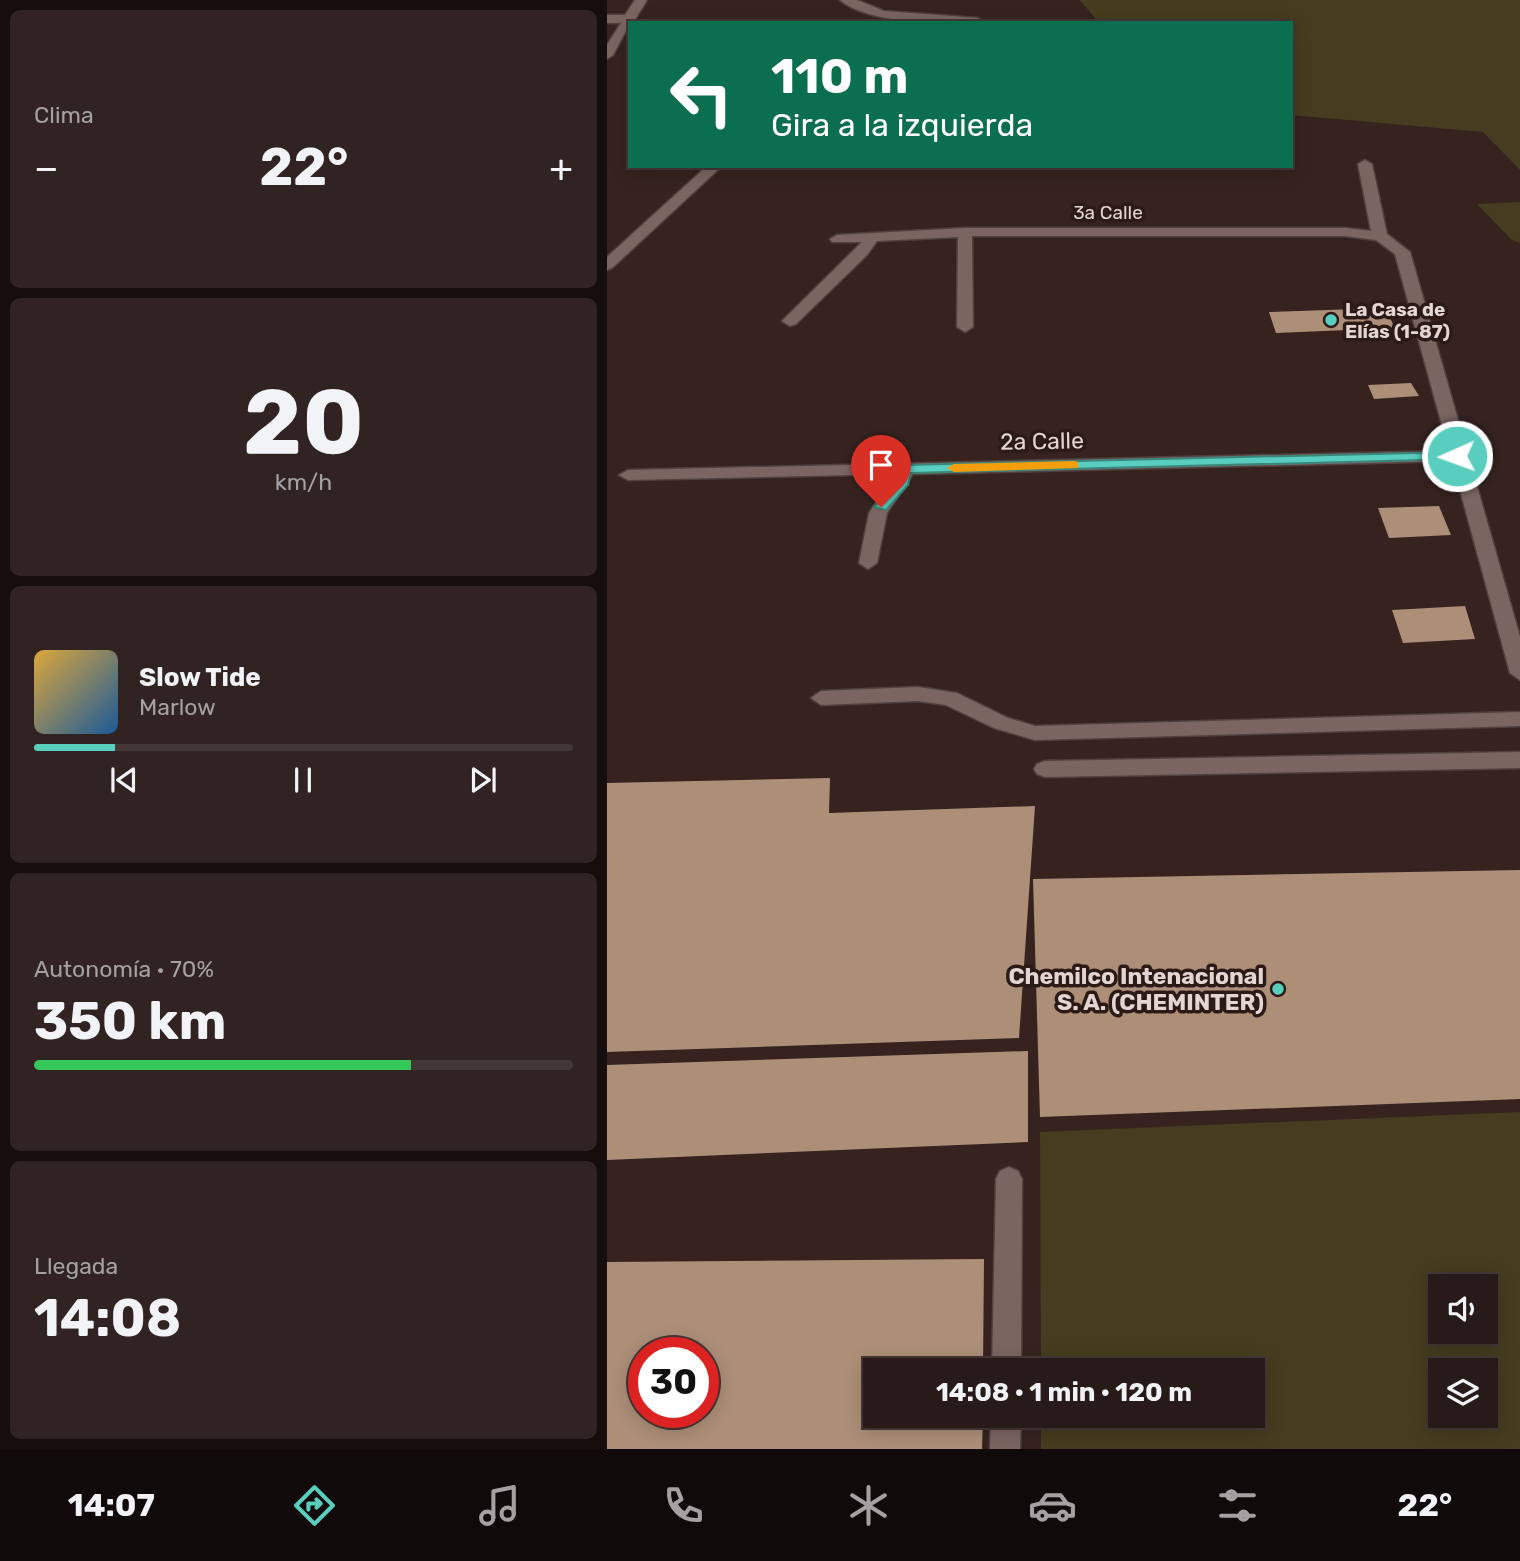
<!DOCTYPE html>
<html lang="es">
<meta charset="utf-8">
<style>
:root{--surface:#281a18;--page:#302321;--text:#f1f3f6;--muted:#a5a1a2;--line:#443837;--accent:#59cebe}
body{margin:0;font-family:Rubik,sans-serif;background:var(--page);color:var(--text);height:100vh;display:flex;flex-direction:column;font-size:26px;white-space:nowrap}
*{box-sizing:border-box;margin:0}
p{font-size:23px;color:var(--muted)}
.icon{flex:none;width:38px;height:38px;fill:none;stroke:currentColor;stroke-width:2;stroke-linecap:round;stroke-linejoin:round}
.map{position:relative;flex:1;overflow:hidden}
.drawer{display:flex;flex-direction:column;gap:10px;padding:10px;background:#160e0d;width:607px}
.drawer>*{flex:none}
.hud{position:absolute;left:21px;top:21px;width:665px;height:147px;border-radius:0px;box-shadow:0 4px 18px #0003,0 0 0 2px var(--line);background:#0b6e4f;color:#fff;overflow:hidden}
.fabs{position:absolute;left:821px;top:1274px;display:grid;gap:14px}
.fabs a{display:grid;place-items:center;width:70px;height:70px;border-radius:0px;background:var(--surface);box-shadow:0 4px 18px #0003,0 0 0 2px var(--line);font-size:35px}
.speed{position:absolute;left:21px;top:1337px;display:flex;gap:14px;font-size:35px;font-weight:700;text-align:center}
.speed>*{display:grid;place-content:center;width:91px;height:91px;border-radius:50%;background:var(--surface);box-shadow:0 4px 18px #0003,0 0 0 2px var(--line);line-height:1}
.speed .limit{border:10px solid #d22;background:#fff;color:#111}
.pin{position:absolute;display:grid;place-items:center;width:60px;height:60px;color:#fff;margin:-72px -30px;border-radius:50% 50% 50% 0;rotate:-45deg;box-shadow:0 0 7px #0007}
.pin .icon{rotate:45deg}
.me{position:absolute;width:77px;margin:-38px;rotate:268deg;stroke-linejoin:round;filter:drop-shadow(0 0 5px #0008)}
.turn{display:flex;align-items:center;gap:24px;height:147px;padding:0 28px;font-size:32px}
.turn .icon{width:91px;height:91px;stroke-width:2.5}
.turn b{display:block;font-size:49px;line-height:60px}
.big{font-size:52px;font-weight:700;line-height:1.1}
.drawer .widget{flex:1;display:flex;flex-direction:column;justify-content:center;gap:10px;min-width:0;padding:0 24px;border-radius:10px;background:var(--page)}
.drawer .dial{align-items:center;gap:0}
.dial b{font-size:91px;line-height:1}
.song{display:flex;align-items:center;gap:21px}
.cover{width:84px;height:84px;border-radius:10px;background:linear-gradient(135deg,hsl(40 70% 55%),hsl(210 70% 35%))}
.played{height:7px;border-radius:4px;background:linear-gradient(90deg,var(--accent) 15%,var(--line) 15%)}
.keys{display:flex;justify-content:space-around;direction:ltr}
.heat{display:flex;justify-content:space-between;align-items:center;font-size:38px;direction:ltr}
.charge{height:10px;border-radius:5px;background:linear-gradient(90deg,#34c759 70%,var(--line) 0)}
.trip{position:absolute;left:256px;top:1358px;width:402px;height:70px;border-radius:0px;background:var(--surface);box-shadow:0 4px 18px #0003,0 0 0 2px var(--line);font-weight:700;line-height:70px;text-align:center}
.menu{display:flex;height:112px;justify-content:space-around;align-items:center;background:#100a0a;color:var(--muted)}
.menu .icon{width:49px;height:49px}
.menu .current{color:var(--accent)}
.menu b{font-size:32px;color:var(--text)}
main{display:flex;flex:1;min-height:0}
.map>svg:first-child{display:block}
.green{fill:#463c1f;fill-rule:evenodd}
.building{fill:#ad8f78;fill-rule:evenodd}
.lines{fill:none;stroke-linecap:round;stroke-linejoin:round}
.minor-casing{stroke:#50403e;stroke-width:3}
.minor{fill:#7b6561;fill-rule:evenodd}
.route{fill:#59cebe;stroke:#3a867c;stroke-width:2}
.slow{fill:#f59e0b}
.poi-dot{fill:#59cebe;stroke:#2c1a17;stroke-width:2.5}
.labels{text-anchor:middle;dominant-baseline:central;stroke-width:7;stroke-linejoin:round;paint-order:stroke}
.far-street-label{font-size:19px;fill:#e2d5d3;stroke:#2c1a17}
.far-poi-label{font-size:19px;font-weight:bold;fill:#e2d5d3;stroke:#2c1a17;text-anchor:start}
.street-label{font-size:23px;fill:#e2d5d3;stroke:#2c1a17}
.poi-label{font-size:23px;font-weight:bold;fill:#e2d5d3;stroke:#2c1a17;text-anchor:end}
</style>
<main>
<section class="drawer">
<div class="widget"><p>Clima</p>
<div class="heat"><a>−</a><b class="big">22°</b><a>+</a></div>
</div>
<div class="widget dial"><b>20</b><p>km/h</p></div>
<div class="widget">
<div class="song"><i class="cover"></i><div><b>Slow Tide</b><p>Marlow</p></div></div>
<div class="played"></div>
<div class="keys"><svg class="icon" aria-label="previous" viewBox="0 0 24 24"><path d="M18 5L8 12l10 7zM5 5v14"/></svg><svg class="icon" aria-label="pause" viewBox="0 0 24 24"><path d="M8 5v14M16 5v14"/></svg><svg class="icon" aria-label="next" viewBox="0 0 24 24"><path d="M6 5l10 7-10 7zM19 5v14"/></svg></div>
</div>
<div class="widget"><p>Autonomía · 70%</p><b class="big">350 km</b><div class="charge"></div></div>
<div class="widget"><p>Llegada</p><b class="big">14:08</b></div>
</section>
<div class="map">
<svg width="913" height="1449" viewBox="0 0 913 1449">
<rect width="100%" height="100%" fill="#362320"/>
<g class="green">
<path d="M473 0H913V170L876 132 684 115V23H492Z"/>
<path d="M913 202V243L904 239 870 204Z"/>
<path d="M913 1112V1449H434V1416H646V1370H434L433 1132ZM833 1286H878V1332H833ZM833 1370H878V1416H833Z"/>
</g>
<g class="building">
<path d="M778 308 788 328 669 333 662 312Z"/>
<path d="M804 383 812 396 767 399 761 385Z"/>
<path d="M832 506 844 535 782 538 771 508Z"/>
<path d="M858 606 868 639 796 643 785 610Z"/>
<path d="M223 778 222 813 428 806 412 1038 0 1052V783Z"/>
<path d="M913 870V1099L433 1117 426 879Z"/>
<path d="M421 1051V1142L0 1160V1065Z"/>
<path d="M377 1259 376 1370H268V1416H376L375 1449H0V1262ZM37 1353H96V1412H37Z"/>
</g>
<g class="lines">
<g class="minor-casing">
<g id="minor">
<path d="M28 0H40L26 23H23L6 55 0 59V45L14 23H0V15H18Z"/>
<path d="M233 0H250L277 11 371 18 377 22C342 27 260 23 233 0Z"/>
<path d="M758 160 765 164 780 234 803 252 913 637V680L903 673 845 461 306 474 280 513 270 563 261 569 252 563 262 513 288 474 21 480 12 475 21 470 842 451 788 254 769 240 738 236H365L366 327 358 332 350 327 351 237 270 241 260 255 189 324 183 326 175 321 255 242H225L223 239 230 235 358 228H738L764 231 751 164Z"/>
<path d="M100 166H115L5 268 0 270V257Z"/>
<path d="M311 687 350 693 401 718 428 726 913 712V726L428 740 387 728 339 705 311 701 214 705 204 698 214 691Z"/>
<path d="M913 752V768L438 777 430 774 427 769 430 764 438 761Z"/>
<path d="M402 1167 411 1171 415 1179 414 1370H385L389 1179 393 1171Z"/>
<path d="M384 1416H414L413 1449H383Z"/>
</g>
</g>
<use href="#minor" class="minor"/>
</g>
<path class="route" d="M850 452 857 456 855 459 304 473 301 485 279 510 267 507 288 484 294 466 299 465Z"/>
<path class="slow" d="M467 461 471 462V468L347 472 340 468 347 464Z"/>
<g class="poi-dot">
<circle cx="724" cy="320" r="7"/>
<circle cx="671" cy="989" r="7"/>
</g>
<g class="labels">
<g class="far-street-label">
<text x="501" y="212">3a Calle</text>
</g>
<g class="far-poi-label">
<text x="738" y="309">La Casa de<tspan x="738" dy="22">Elías (1-87)</tspan></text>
</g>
<g class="street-label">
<text transform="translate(435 441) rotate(-1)">2a Calle</text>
</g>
<g class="poi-label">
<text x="657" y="976">Chemilco Intenacional<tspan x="657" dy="26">S. A. (CHEMINTER)</tspan></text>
</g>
</g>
</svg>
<div class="fabs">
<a><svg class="icon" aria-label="sound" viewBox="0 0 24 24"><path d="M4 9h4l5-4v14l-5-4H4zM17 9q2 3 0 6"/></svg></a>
<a><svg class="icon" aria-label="layers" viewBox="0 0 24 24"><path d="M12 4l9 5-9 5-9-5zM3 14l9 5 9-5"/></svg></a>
</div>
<div class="speed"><div class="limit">30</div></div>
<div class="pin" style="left:274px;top:507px;background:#d93025"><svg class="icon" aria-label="arrive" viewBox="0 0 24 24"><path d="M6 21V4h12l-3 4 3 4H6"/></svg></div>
<svg class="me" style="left:850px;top:456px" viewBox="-20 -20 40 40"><circle r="17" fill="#59cebe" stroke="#fff" stroke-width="3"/><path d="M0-11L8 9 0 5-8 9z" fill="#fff"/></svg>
<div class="trip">14:08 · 1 min · 120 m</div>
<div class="hud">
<div class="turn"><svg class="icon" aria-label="left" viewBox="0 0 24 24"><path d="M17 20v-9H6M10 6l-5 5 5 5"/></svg><div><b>110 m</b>Gira a la izquierda</div></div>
</div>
</div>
</main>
<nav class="menu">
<b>14:07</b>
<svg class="icon current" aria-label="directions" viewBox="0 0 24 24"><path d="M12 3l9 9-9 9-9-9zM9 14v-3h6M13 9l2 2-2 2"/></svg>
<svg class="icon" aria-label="music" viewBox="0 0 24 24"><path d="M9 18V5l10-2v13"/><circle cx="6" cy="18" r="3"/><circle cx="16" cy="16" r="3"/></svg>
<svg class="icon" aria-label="phone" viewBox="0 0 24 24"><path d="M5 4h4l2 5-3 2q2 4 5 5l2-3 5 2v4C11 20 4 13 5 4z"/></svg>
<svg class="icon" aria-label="climate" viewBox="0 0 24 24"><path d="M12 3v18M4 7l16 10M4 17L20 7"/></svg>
<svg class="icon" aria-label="car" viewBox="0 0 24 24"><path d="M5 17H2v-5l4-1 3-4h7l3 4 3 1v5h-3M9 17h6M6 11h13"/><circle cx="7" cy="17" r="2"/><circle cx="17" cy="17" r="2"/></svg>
<svg class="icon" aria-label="filters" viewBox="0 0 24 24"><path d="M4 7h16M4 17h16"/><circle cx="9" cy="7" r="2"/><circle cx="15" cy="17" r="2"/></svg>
<b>22°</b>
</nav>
